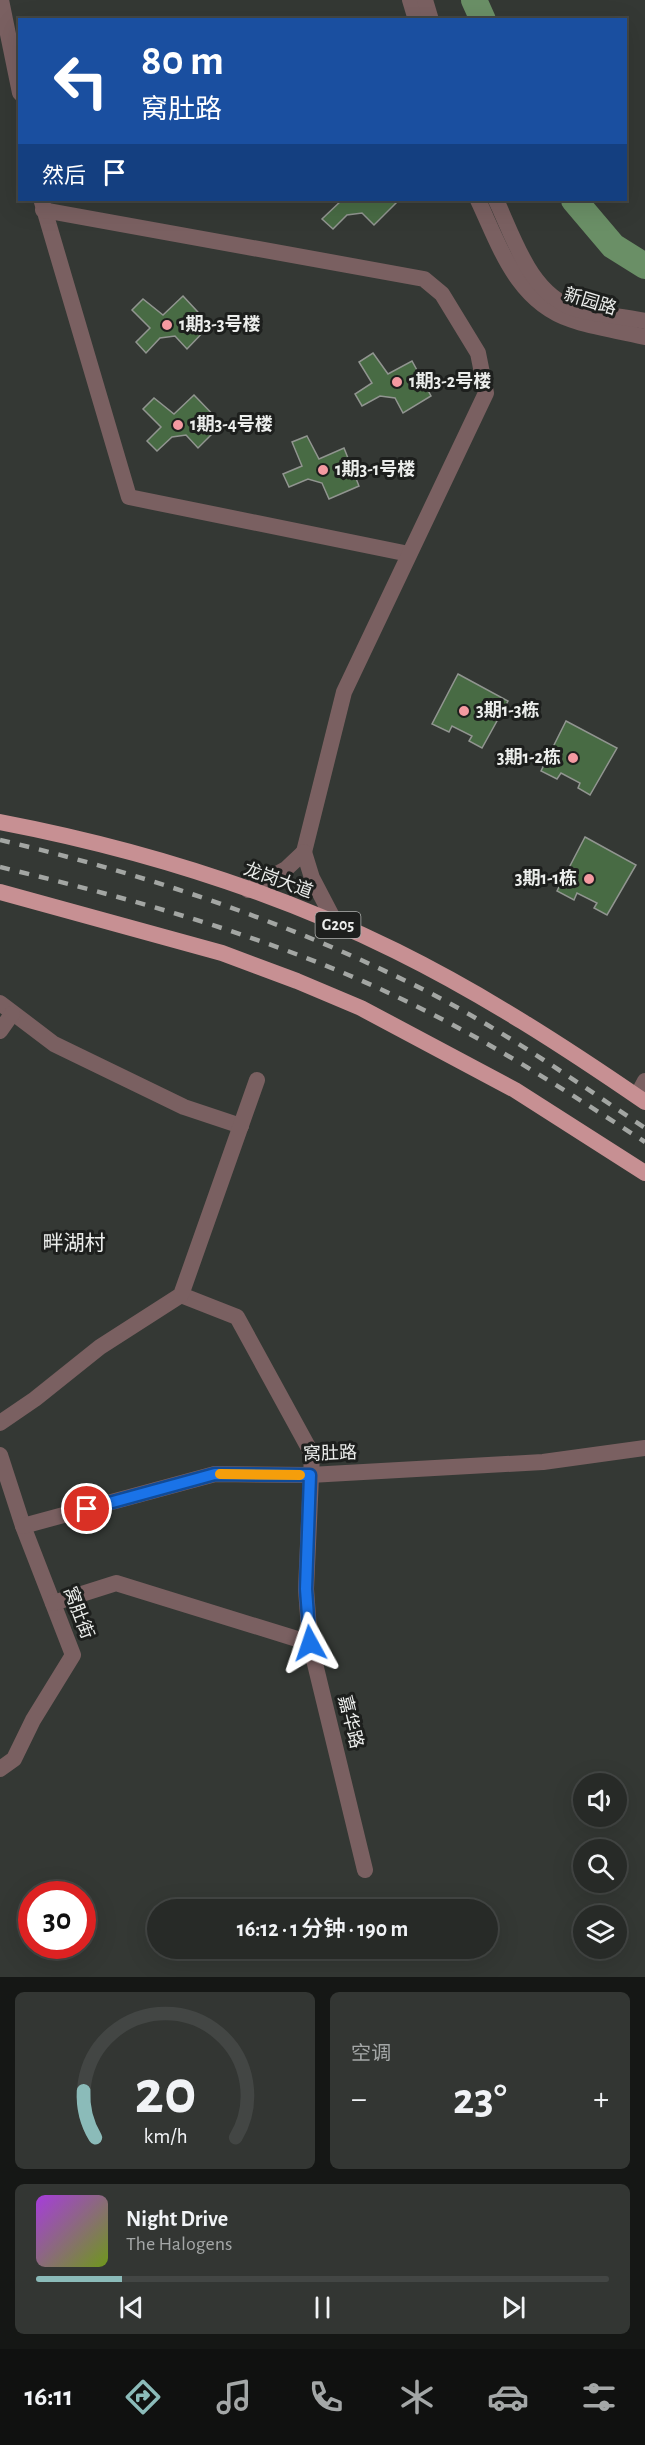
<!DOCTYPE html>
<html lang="zh">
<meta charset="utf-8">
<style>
:root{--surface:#272a27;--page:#333633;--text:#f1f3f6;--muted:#a4a7a7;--line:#434644;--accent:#8bbbb9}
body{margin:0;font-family:"Alegreya Sans","Noto Sans SC",sans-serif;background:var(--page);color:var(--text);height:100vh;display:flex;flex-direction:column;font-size:22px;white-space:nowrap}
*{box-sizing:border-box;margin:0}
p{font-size:20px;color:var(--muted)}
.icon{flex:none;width:33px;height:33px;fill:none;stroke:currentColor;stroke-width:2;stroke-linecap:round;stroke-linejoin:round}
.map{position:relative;height:1977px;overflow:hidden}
.side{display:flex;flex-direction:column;gap:15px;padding:15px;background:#151715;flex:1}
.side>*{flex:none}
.banner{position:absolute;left:18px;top:18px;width:609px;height:183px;border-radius:0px;box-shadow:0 6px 24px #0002,0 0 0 2px var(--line);background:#1a4fa0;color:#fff;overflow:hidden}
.controls{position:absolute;left:573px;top:1773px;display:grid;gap:12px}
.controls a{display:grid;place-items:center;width:54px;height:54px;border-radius:50%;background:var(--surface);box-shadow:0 6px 24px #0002,0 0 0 2px var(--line);font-size:30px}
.speed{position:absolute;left:18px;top:1881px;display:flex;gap:12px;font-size:30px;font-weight:700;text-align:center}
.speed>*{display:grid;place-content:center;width:78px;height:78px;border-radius:50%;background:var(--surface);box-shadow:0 6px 24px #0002,0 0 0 2px var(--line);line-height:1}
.speed .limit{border:9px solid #d22;background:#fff;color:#111}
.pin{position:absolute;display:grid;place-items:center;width:51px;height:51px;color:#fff;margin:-26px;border:3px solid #fff;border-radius:50%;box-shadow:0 2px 6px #0007}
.me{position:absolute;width:66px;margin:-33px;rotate:355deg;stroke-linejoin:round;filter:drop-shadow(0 0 4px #0008)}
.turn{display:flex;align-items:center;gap:21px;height:126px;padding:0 24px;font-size:27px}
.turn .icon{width:78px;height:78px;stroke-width:2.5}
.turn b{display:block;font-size:42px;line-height:51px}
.then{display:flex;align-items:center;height:57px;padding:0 24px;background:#0003;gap:12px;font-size:22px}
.big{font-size:45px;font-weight:600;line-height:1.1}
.side .card{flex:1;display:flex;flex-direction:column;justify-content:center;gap:9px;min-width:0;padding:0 21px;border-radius:9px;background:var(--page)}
.side .dial{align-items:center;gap:0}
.dial svg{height:156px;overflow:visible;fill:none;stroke:var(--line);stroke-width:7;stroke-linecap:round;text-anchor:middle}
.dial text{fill:var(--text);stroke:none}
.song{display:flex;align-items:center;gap:18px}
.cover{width:72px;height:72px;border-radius:9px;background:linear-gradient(135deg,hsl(280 70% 55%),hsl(80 70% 35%))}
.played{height:6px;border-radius:3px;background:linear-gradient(90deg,var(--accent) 15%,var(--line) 15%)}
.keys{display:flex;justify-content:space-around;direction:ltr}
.heat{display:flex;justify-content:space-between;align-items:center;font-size:33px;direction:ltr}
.side .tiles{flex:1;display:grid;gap:15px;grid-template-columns:1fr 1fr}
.card:last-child{grid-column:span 2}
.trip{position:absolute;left:147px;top:1899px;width:351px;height:60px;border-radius:30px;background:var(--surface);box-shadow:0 6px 24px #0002,0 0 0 2px var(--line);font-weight:600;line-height:60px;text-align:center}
.tabs{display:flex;height:96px;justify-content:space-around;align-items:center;background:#101110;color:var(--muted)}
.tabs .icon{width:42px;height:42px}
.tabs .active{color:var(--accent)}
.tabs b{font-size:27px;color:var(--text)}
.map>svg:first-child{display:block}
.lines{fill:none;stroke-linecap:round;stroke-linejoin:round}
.river{stroke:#6a8f66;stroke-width:26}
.building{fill:#486b44;stroke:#919590;stroke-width:1.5}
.minor{stroke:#7a6061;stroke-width:16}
.tertiary{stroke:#7a6061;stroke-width:16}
.trunk{stroke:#c79093;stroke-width:16}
.rail{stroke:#a3a6a3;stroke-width:4.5;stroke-dasharray:10 10;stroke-linecap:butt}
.route-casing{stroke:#114b97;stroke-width:15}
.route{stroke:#1a73e8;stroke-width:10}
.slow{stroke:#f59e0b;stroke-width:10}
.poi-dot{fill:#f49aa1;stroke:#1d1f1d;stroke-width:2}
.labels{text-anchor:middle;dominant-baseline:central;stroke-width:6;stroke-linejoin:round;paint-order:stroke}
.shield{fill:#1d1f1d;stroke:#aeb0ae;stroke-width:1.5}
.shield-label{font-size:16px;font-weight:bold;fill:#eceeec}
.street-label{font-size:18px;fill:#eceeec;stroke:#1d1f1d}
.poi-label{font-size:18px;font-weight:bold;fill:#eceeec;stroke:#1d1f1d;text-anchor:start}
.quarter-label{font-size:21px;fill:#eceeec;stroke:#1d1f1d}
</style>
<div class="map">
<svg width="645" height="1977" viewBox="0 0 645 1977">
<rect width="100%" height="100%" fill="#343834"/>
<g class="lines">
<g class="river">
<path d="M474 0 483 20"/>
<path d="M574 200 613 246 645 266"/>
</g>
</g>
<g class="building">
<path d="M342 200H399L374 225 362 213 347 215 333 229 322 219Z"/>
<path d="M183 296 210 325 187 349 175 336 160 338 146 353 136 342 150 328 132 310 143 299 163 315Z"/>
<path d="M373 353 388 374 412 361 431 396 403 413 395 398 380 396 362 406 355 394 372 383 359 362Z"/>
<path d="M194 395 222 424 198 448 186 435 172 437 157 451 147 441 161 427 143 409 154 398 174 414Z"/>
<path d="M307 436 319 459 344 448 359 486 329 499 322 483 308 479 289 487 283 474 302 466 292 442Z"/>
<path d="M458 674 508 701 482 748 469 741 472 736 452 726 449 732 432 724Z"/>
<path d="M566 721 617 748 590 795 578 788 580 783 561 773 557 779 541 771Z"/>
<path d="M585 837 636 865 607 915 594 908 597 903 577 893 574 900 557 891Z"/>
</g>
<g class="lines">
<g class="minor">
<path d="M1 0 20 93"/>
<path d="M42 202 129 497 409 554"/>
<path d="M43 210 424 279 442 294 478 353 486 393 344 692 304 852"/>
<path d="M248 890 286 869 304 852 312 878 336 924"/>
<path d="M0 1003 54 1044 184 1107 241 1126"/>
<path d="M0 1031 12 1014"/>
<path d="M637 1096 645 1081"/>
<path d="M181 1295 237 1317 312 1454 306 1589 310 1643 365 1870"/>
<path d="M0 1423 35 1399 100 1347 181 1295 257 1080"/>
<path d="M0 1455 23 1526 73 1655 33 1720 14 1759 0 1769"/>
<path d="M23 1526 215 1474 310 1475"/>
<path d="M53 1603 116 1583 310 1643"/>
</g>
<g class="tertiary">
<path d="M410 0 416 20"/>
<path d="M425 0 431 20"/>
<path d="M478 200C500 247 517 302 572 320 595 328 621 331 645 337"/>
<path d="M496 200C514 238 530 295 576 309 598 315 623 316 645 321"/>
<path d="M310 1475 543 1462 645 1448"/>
</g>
<g class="trunk">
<path d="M0 822C136 848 272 890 396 951 483 994 565 1047 645 1102"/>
<path d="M0 892 222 953 297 981 361 1008 515 1090 645 1173"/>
</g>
<g class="rail">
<path d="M0 840C150 875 297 925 434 995 507 1033 577 1082 645 1128"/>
<path d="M0 867C146 902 292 943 426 1011 502 1049 574 1096 645 1142"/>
</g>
</g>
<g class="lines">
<g class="route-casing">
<path id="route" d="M87 1509 215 1474 310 1475 306 1589 310 1643"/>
</g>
<use href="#route" class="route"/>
<path class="slow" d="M220 1474 300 1475"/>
</g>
<g class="poi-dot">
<circle cx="167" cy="325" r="6"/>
<circle cx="397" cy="382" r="6"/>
<circle cx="178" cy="425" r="6"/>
<circle cx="323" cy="470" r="6"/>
<circle cx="464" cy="711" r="6"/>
<circle cx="573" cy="758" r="6"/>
<circle cx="589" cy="879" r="6"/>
</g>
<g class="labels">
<rect class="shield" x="315.5" y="912" width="45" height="26" rx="4.5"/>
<g class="shield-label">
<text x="338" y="925">G205</text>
</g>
<g class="street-label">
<text transform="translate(590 302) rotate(17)">新园路</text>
<text transform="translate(278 881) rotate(20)">龙岗大道</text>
<text transform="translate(330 1454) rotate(-2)">窝肚路</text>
<text transform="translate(78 1613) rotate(69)">窝肚街</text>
<text transform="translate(350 1722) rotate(76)">嘉华路</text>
</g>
<g class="poi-label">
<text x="179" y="325">1期3-3号楼</text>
<text x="409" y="382">1期3-2号楼</text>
<text x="190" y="425">1期3-4号楼</text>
<text x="335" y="470">1期3-1号楼</text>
<text x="476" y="711">3期1-3栋</text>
<text x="561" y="758" text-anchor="end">3期1-2栋</text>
<text x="577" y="879" text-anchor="end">3期1-1栋</text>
</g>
<g class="quarter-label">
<text x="74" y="1243">畔湖村</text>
</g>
</g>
</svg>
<div class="controls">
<a><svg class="icon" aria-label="sound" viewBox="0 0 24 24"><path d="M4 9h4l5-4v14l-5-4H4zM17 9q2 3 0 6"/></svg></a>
<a><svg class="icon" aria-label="search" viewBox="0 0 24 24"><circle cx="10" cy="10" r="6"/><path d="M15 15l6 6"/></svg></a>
<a><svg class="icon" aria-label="layers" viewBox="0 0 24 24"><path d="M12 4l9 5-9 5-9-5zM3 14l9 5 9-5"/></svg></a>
</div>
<div class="speed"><div class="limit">30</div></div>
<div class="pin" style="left:87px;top:1509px;background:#d93025"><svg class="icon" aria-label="arrive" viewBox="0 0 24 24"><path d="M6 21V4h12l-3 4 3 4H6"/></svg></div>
<svg class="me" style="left:310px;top:1643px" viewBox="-20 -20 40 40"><path d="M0-17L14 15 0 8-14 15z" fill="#1a73e8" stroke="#fff" stroke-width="4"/></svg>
<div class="trip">16:12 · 1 分钟 · 190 m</div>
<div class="banner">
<div class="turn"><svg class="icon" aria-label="left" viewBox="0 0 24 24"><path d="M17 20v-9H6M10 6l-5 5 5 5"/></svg><div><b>80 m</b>窝肚路</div></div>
<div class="then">然后<svg class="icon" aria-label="arrive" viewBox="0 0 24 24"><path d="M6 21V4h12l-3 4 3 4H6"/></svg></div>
</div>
</div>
<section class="side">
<div class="tiles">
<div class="card dial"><svg viewBox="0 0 100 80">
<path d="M14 69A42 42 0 1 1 86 69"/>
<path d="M14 69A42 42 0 0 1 8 45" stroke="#8bbbb9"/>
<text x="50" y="56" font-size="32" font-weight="700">20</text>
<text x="50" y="72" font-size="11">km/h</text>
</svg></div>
<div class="card"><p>空调</p>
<div class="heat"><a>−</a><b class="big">23°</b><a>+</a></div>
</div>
<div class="card">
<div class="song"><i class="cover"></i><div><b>Night Drive</b><p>The Halogens</p></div></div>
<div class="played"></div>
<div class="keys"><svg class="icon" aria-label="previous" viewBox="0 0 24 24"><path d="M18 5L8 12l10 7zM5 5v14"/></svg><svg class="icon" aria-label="pause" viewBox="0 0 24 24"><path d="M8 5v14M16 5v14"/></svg><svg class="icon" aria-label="next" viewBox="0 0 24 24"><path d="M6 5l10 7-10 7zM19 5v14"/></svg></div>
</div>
</div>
</section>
<nav class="tabs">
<b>16:11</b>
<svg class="icon active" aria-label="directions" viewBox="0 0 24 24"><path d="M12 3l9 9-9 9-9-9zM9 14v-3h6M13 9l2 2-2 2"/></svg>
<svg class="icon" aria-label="music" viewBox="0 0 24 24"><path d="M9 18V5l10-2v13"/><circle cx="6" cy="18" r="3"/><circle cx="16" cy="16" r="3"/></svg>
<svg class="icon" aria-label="phone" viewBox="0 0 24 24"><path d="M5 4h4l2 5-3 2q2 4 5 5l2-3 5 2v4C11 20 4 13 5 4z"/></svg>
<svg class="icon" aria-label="climate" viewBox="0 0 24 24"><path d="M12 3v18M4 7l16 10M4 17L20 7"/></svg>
<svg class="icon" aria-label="car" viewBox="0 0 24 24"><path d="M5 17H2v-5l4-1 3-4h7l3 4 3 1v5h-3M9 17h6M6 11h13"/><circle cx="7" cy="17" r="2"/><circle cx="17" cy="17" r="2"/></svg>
<svg class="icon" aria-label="filters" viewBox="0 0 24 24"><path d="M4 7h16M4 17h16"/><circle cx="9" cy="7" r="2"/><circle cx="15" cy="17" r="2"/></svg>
</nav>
